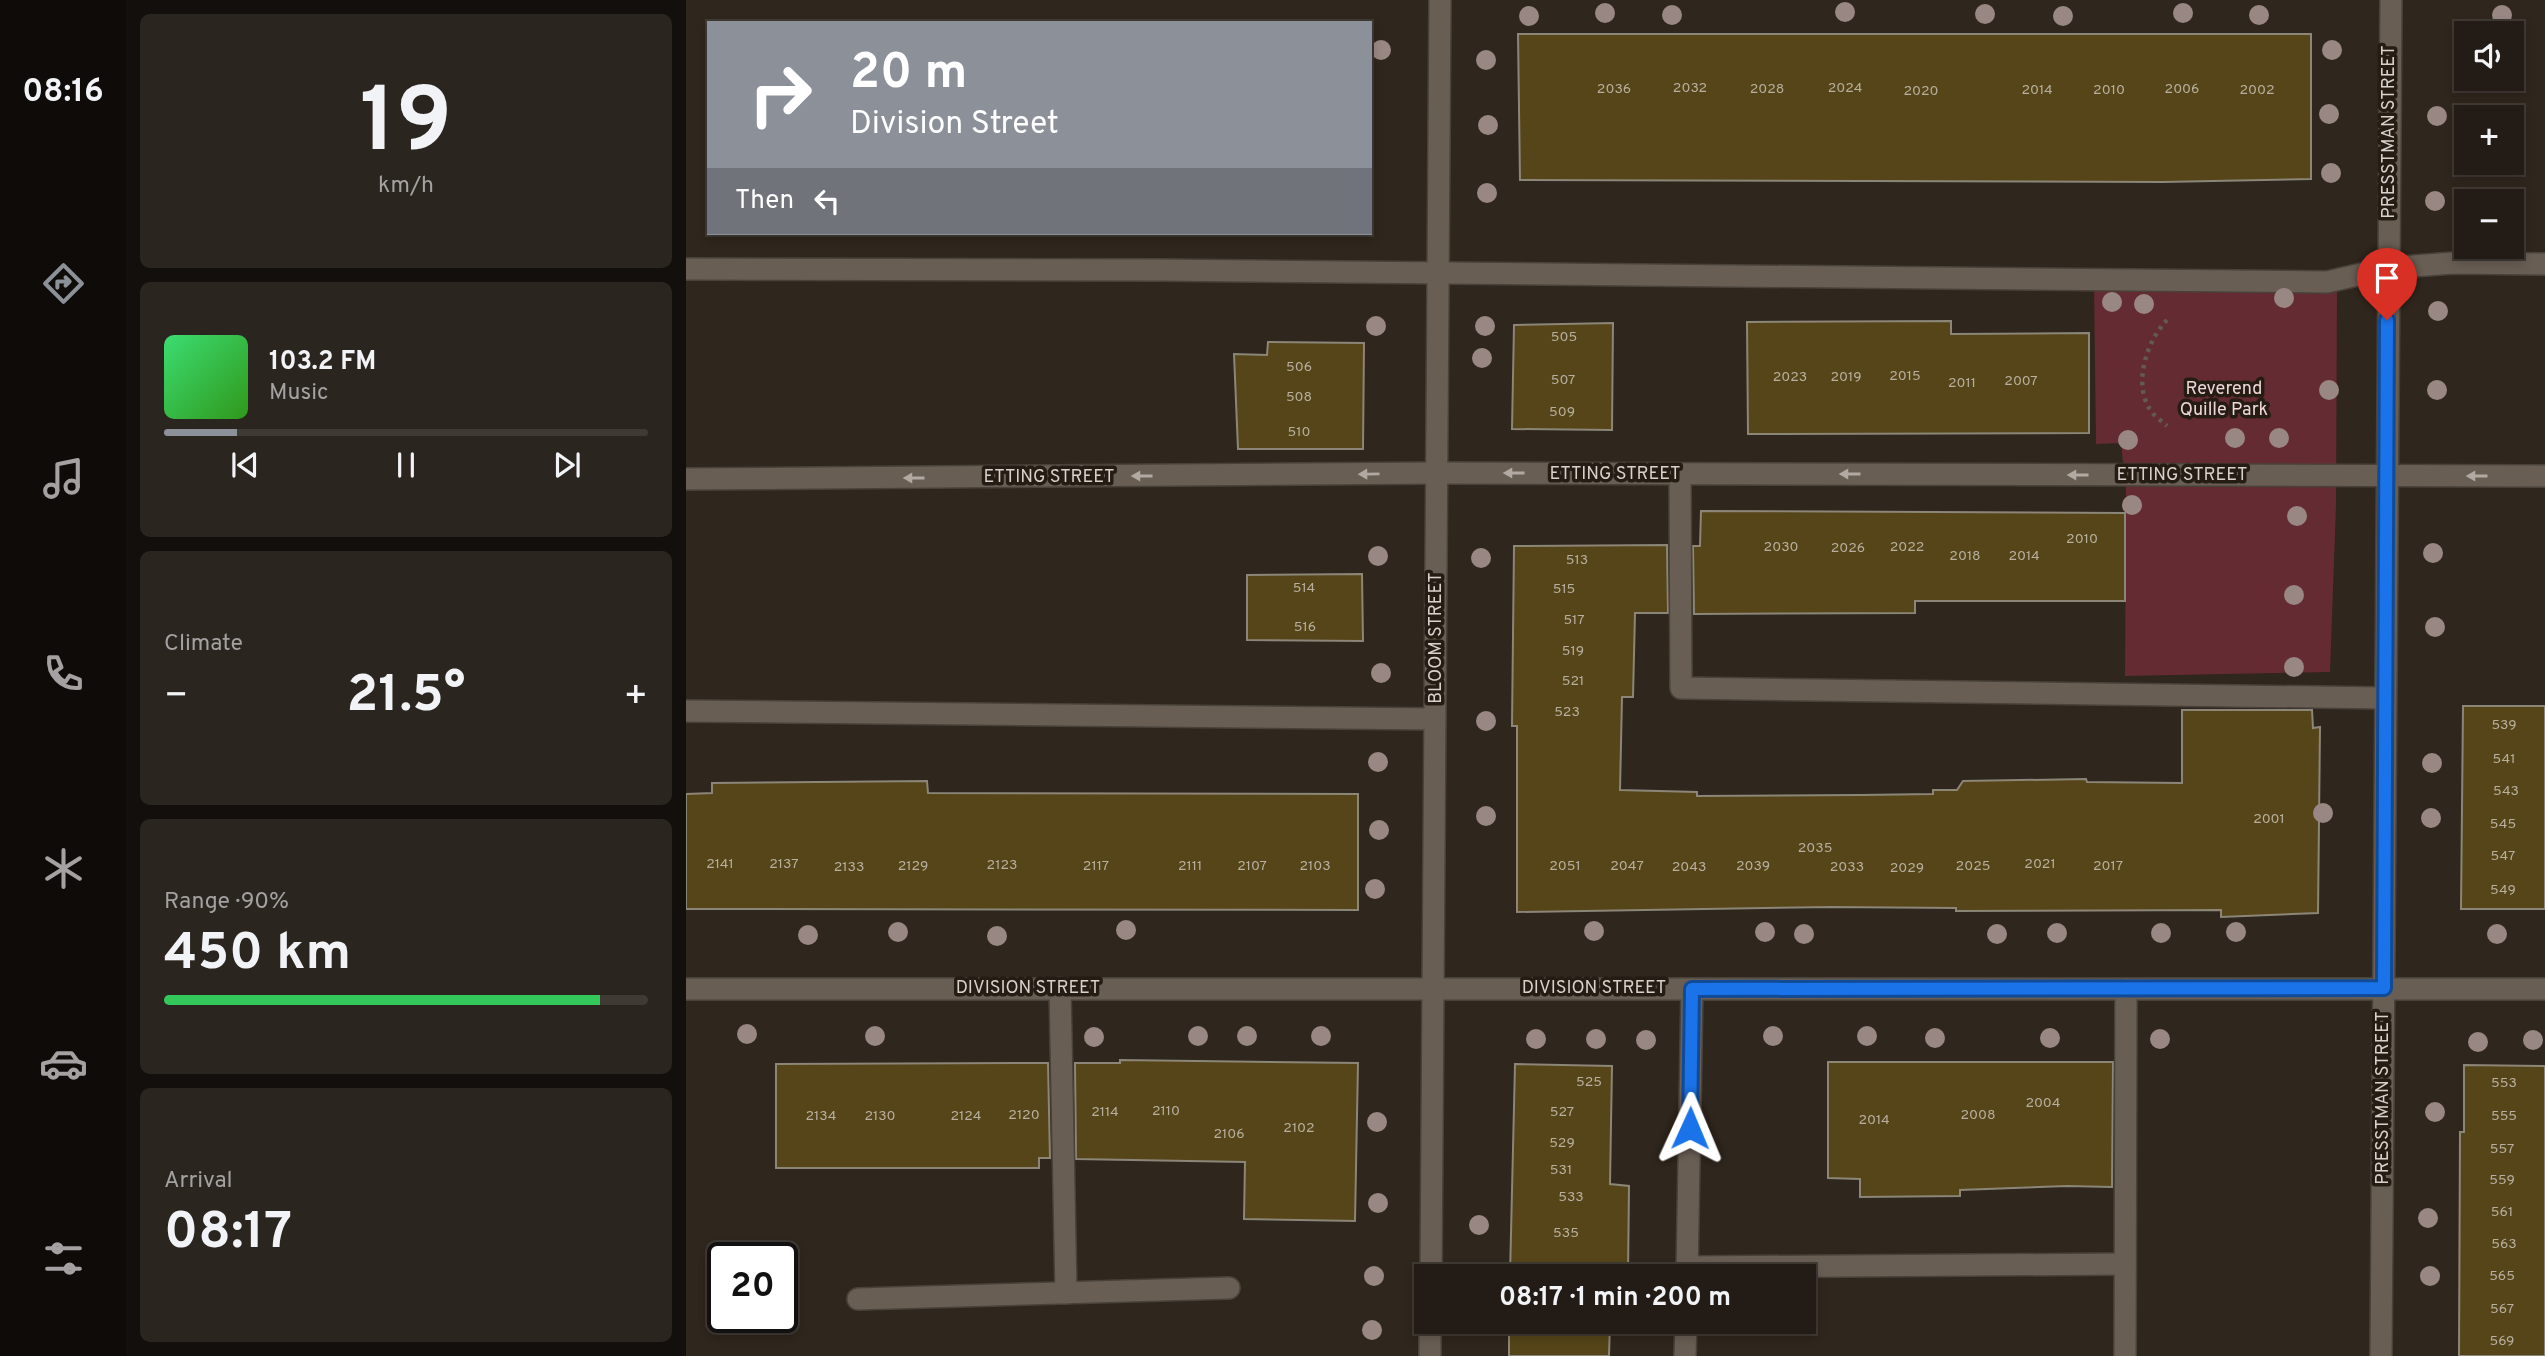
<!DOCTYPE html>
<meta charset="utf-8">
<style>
:root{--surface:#231c16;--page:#2b251f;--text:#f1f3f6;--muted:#a3a1a1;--line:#403a35;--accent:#8c9099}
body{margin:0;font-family:Overpass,sans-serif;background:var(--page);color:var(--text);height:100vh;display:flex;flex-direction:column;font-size:26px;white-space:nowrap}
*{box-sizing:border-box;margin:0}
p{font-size:23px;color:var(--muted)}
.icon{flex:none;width:38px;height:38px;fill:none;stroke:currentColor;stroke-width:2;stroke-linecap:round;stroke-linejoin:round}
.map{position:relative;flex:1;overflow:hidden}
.sheet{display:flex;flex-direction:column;gap:14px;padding:14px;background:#130f0c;width:560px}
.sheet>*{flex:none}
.hud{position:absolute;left:21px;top:21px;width:665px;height:214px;border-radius:0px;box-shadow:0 4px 10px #0003,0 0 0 2px var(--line);background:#8c9099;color:#fff;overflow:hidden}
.buttons{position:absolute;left:1768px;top:21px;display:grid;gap:14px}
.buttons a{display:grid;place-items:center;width:70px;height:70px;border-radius:0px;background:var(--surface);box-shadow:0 4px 10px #0003,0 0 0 2px var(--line);font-size:35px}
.speed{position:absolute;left:21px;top:1242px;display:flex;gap:14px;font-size:35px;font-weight:700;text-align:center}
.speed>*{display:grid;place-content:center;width:91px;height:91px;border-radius:50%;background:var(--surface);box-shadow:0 4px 10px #0003,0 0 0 2px var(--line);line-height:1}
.speed .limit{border:4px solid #111;border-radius:10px;background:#fff;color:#111}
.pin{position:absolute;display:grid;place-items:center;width:60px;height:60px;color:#fff;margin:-72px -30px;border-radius:50% 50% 50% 0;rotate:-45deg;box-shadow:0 0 7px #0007}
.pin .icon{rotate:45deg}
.me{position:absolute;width:77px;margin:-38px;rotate:1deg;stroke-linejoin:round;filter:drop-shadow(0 0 5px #0008)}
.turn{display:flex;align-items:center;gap:24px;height:147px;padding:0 28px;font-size:32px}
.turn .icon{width:91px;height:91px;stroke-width:2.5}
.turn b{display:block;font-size:49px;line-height:60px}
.then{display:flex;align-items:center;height:66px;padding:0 28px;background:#0003;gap:14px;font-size:26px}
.big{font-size:52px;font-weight:700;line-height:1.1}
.sheet .widget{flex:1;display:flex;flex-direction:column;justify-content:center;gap:10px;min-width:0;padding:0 24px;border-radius:10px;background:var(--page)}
.sheet .dial{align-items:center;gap:0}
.dial b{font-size:91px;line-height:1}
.song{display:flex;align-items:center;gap:21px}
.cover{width:84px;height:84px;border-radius:10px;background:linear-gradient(135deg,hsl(140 70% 55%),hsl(110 70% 35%))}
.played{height:7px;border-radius:4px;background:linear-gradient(90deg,var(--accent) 15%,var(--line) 15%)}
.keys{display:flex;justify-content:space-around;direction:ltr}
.heat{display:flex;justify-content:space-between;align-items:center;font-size:38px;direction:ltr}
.charge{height:10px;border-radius:5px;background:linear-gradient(90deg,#34c759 90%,var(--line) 0)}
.trip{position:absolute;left:728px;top:1264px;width:402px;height:70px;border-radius:0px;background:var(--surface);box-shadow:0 4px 10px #0003,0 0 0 2px var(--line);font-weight:700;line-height:70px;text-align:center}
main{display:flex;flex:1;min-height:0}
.dock{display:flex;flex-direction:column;width:126px;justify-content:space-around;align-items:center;background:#0e0b09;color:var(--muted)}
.dock .icon{width:49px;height:49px}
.dock .active{color:var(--accent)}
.dock b{font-size:32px;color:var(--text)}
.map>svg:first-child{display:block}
.green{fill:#642b32}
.building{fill:#554518;stroke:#8b8678;stroke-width:2}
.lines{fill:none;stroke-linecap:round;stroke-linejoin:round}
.minor-casing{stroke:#49423a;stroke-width:24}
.path{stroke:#635b53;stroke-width:4.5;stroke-dasharray:3.5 5;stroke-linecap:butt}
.minor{stroke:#695e54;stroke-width:21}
.tree{fill:#998784}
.oneway{fill:#b1a9a2}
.route-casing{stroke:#114b97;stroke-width:18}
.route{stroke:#1a73e8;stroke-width:12}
.labels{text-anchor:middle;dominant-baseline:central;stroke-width:7;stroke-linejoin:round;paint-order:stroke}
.number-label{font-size:14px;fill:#b7af9f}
.street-label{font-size:18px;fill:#d8d2cc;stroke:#251c14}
.park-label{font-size:18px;fill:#efd6d8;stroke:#251c14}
</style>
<main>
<nav class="dock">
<b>08:16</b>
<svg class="icon active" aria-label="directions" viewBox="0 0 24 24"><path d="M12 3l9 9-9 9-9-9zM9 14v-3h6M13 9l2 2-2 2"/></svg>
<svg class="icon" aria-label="music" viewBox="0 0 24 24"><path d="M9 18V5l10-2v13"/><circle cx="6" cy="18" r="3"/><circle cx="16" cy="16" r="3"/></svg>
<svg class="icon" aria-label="phone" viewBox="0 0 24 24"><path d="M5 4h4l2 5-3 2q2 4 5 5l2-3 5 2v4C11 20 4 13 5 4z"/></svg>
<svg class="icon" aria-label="climate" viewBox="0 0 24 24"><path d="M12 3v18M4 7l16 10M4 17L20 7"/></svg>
<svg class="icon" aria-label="car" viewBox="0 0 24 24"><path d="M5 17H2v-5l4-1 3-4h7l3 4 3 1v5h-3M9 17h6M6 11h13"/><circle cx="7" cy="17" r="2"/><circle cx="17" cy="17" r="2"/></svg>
<svg class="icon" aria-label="filters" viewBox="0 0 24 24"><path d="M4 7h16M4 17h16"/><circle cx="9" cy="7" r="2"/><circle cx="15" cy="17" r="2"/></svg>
</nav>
<section class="sheet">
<div class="widget dial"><b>19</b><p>km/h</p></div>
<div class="widget">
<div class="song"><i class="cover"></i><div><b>103.2 FM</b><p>Music</p></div></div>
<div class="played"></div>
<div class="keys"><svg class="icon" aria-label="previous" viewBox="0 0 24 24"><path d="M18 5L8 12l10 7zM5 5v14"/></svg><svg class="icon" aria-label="pause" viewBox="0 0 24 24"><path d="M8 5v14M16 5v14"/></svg><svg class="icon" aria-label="next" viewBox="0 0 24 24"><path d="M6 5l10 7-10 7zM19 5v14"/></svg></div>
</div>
<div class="widget"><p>Climate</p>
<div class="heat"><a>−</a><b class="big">21.5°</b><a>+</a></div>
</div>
<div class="widget"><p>Range · 90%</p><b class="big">450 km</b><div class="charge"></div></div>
<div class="widget"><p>Arrival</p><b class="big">08:17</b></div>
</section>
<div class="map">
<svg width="1859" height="1356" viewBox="0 0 1859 1356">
<rect width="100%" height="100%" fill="#2f261d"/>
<path class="green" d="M1408 287 1651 290 1650 505 1644 672 1439 676 1440 491 1435 443 1410 444Z"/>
<g class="building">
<path d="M832 34H1625V179L1477 182 834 180Z"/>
<path d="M1265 321V334L1403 333V433L1062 434 1061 322Z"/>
<path d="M927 323 926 430 826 429 828 325Z"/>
<path d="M582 342 678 343 677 449H552L548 354 581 355Z"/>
<path d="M1015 511 1439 513V601H1229V613L1008 614 1007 546H1014Z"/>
<path d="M981 545 982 613H949L947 697H936L934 790 1011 792V796L1174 795 1247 794V790H1271L1277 781 1400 779 1401 782 1496 783V710H1626L1627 728 1634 727 1632 913 1535 917V910L1270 911V908L1145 907 831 912V726H826L828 546Z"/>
<path d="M676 574 677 641 561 640V575Z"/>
<path d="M1777 706H1859V909H1775Z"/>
<path d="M241 781 242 793 672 794V910L0 909V794L26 793V783Z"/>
<path d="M434 1060 672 1063 669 1221 558 1219 559 1162 390 1159 389 1063H434Z"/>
<path d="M1142 1062H1427L1426 1187 1381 1186 1274 1190V1196L1174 1197V1179L1142 1178Z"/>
<path d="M362 1063 364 1158H353V1168H90V1064Z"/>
<path d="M829 1064 926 1066 924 1184 943 1186 942 1276H824Z"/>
<path d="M1778 1065 1859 1066V1356H1773L1774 1132H1778Z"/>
<path d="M823 1321H924L923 1356H823Z"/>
</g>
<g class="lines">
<g class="minor-casing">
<g id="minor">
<path d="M0 269 473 270 1641 282 1702 268 1767 263 1859 264"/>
<path d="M994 474 995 688 1698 698"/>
<path d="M0 479 751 473 1859 476"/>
<path d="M0 711 749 719"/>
<path d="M374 988 380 1293"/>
<path d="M0 989H1859"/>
<path d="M1001 1267 1439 1264"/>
<path d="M745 1276 754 0"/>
<path d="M1001 1276 1006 989"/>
<path d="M172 1299 543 1288"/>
<path d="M744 1356V1321"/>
<path d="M999 1356 1000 1321"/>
<path d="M1439 1356 1440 989"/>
<path d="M1695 1356 1705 0"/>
</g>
</g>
<path class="path" d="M1481 320C1461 340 1446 385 1465 411 1469 417 1476 421 1481 426"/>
<use href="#minor" class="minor"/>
</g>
<g class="tree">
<circle cx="1159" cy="12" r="10"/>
<circle cx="919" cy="13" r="10"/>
<circle cx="1497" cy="13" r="10"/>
<circle cx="1299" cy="14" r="10"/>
<circle cx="986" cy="15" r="10"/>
<circle cx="1573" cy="15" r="10"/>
<circle cx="1816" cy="15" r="10"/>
<circle cx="843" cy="16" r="10"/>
<circle cx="1377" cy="16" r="10"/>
<circle cx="695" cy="50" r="10"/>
<circle cx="1646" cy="50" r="10"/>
<circle cx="800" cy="60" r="10"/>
<circle cx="1643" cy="114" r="10"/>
<circle cx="1751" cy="116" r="10"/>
<circle cx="802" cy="125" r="10"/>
<circle cx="1645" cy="173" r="10"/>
<circle cx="801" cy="193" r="10"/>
<circle cx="1749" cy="201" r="10"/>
<circle cx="1598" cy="298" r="10"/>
<circle cx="1426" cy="302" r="10"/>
<circle cx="1458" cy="304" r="10"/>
<circle cx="1752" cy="311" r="10"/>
<circle cx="690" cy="326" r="10"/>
<circle cx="799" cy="326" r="10"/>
<circle cx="796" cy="358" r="10"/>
<circle cx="1643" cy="390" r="10"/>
<circle cx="1751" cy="390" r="10"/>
<circle cx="1549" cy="438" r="10"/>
<circle cx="1593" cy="438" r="10"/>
<circle cx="1442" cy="440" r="10"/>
<circle cx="1446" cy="505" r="10"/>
<circle cx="1611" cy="516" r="10"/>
<circle cx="1747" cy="553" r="10"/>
<circle cx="692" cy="556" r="10"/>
<circle cx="795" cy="558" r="10"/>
<circle cx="1608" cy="595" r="10"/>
<circle cx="1749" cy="627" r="10"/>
<circle cx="1608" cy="667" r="10"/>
<circle cx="695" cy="673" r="10"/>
<circle cx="800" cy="721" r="10"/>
<circle cx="692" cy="762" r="10"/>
<circle cx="1746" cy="763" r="10"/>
<circle cx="1637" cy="813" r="10"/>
<circle cx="800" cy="816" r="10"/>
<circle cx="1745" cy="818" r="10"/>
<circle cx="693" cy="830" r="10"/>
<circle cx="689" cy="889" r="10"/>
<circle cx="440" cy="930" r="10"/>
<circle cx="908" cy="931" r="10"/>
<circle cx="212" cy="932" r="10"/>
<circle cx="1079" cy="932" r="10"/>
<circle cx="1550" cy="932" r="10"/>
<circle cx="1371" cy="933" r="10"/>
<circle cx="1475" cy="933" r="10"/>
<circle cx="1118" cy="934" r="10"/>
<circle cx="1311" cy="934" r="10"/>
<circle cx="1811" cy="934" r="10"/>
<circle cx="122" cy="935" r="10"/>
<circle cx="311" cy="936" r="10"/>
<circle cx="61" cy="1034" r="10"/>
<circle cx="189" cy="1036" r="10"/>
<circle cx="512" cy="1036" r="10"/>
<circle cx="561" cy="1036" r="10"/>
<circle cx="635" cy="1036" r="10"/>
<circle cx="1087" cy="1036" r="10"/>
<circle cx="1181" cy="1036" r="10"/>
<circle cx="408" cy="1037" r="10"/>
<circle cx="1249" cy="1038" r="10"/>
<circle cx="1364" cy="1038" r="10"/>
<circle cx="850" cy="1039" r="10"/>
<circle cx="910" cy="1039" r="10"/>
<circle cx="1474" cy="1039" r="10"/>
<circle cx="960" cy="1040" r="10"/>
<circle cx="1847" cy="1040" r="10"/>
<circle cx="1792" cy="1042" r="10"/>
<circle cx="1749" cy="1112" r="10"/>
<circle cx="691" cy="1122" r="10"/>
<circle cx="692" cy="1203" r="10"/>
<circle cx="1742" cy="1218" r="10"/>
<circle cx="793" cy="1225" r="10"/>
<circle cx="688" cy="1276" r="10"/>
<circle cx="1744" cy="1276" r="10"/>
<circle cx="686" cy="1330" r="10"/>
</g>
<defs><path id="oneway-solid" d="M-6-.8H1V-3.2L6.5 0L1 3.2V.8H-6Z" transform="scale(1.75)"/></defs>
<g class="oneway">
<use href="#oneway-solid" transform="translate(828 473) rotate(-180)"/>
<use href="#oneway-solid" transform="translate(683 474) rotate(179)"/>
<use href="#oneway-solid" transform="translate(1164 474) rotate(-180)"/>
<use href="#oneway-solid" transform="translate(1392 475) rotate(-180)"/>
<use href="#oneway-solid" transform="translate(456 476) rotate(180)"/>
<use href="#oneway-solid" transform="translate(1791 476) rotate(-180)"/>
<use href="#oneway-solid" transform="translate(228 478) rotate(180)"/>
</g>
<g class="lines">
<g class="route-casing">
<path id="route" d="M1004 1128 1006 989 1698 988 1701 320"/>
</g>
<use href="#route" class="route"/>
</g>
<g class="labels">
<g class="number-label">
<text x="1004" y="88">2032</text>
<text x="1159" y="88">2024</text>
<text x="928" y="89">2036</text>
<text x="1081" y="89">2028</text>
<text x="1496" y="89">2006</text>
<text x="1351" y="90">2014</text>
<text x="1423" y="90">2010</text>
<text x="1571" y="90">2002</text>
<text x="1235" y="91">2020</text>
<text x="878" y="337">505</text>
<text x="613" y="367">506</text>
<text x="1219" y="376">2015</text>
<text x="1104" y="377">2023</text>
<text x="1160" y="377">2019</text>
<text x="877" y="380">507</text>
<text x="1335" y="381">2007</text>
<text x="1276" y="383">2011</text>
<text x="613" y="397">508</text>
<text x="876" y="412">509</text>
<text x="613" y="432">510</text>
<text x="1396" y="539">2010</text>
<text x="1095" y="547">2030</text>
<text x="1221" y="547">2022</text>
<text x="1162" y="548">2026</text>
<text x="1279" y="556">2018</text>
<text x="1338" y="556">2014</text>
<text x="891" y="560">513</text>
<text x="618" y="588">514</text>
<text x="878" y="589">515</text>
<text x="888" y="620">517</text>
<text x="619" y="627">516</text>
<text x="887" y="651">519</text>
<text x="887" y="681">521</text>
<text x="881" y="712">523</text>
<text x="1818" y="725">539</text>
<text x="1818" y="759">541</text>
<text x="1820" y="791">543</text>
<text x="1583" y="819">2001</text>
<text x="1817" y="824">545</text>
<text x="1129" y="848">2035</text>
<text x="1817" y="856">547</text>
<text x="34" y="864">2141</text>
<text x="98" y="864">2137</text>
<text x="1354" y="864">2021</text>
<text x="316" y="865">2123</text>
<text x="227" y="866">2129</text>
<text x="410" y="866">2117</text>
<text x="504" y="866">2111</text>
<text x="566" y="866">2107</text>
<text x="629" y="866">2103</text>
<text x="879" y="866">2051</text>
<text x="941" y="866">2047</text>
<text x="1067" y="866">2039</text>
<text x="1287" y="866">2025</text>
<text x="1422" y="866">2017</text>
<text x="163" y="867">2133</text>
<text x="1003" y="867">2043</text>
<text x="1161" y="867">2033</text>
<text x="1221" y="868">2029</text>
<text x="1817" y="890">549</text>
<text x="903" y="1082">525</text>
<text x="1818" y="1083">553</text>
<text x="1357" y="1103">2004</text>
<text x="480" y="1111">2110</text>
<text x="419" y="1112">2114</text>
<text x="876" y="1112">527</text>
<text x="338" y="1115">2120</text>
<text x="1292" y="1115">2008</text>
<text x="135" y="1116">2134</text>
<text x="194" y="1116">2130</text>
<text x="280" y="1116">2124</text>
<text x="1818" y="1116">555</text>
<text x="1188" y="1120">2014</text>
<text x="613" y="1128">2102</text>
<text x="543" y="1134">2106</text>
<text x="876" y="1143">529</text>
<text x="1816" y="1149">557</text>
<text x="875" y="1170">531</text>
<text x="1816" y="1180">559</text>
<text x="885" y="1197">533</text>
<text x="1816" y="1212">561</text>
<text x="880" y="1233">535</text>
<text x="1818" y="1244">563</text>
<text x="1816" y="1276">565</text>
<text x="1816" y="1309">567</text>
<text x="1816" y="1341">569</text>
</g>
<g class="street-label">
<text transform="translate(1703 132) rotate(-90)">PRESSTMAN STREET</text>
<text x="929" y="474">ETTING STREET</text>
<text x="1496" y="475">ETTING STREET</text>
<text x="363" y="477">ETTING STREET</text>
<text transform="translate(750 638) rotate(-90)">BLOOM STREET</text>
<text x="342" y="988">DIVISION STREET</text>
<text x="908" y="988">DIVISION STREET</text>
<text transform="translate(1697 1098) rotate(-90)">PRESSTMAN STREET</text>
</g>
<g class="park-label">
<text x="1538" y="389">Reverend<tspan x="1538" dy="21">Quille Park</tspan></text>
</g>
</g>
</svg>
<div class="buttons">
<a><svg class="icon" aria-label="sound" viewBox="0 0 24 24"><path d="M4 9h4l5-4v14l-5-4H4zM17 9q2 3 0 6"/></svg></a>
<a>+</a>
<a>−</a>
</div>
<div class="speed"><div class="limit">20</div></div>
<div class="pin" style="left:1701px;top:320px;background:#d93025"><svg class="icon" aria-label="arrive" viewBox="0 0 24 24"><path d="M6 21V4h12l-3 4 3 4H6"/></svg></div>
<svg class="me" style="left:1004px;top:1128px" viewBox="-20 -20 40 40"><path d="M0-17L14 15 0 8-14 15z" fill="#1a73e8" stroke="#fff" stroke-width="4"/></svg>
<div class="trip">08:17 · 1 min · 200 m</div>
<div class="hud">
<div class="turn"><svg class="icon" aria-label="right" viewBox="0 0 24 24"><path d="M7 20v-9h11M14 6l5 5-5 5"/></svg><div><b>20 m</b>Division Street</div></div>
<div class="then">Then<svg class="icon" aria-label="left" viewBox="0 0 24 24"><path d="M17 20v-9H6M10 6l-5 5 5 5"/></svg></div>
</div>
</div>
</main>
